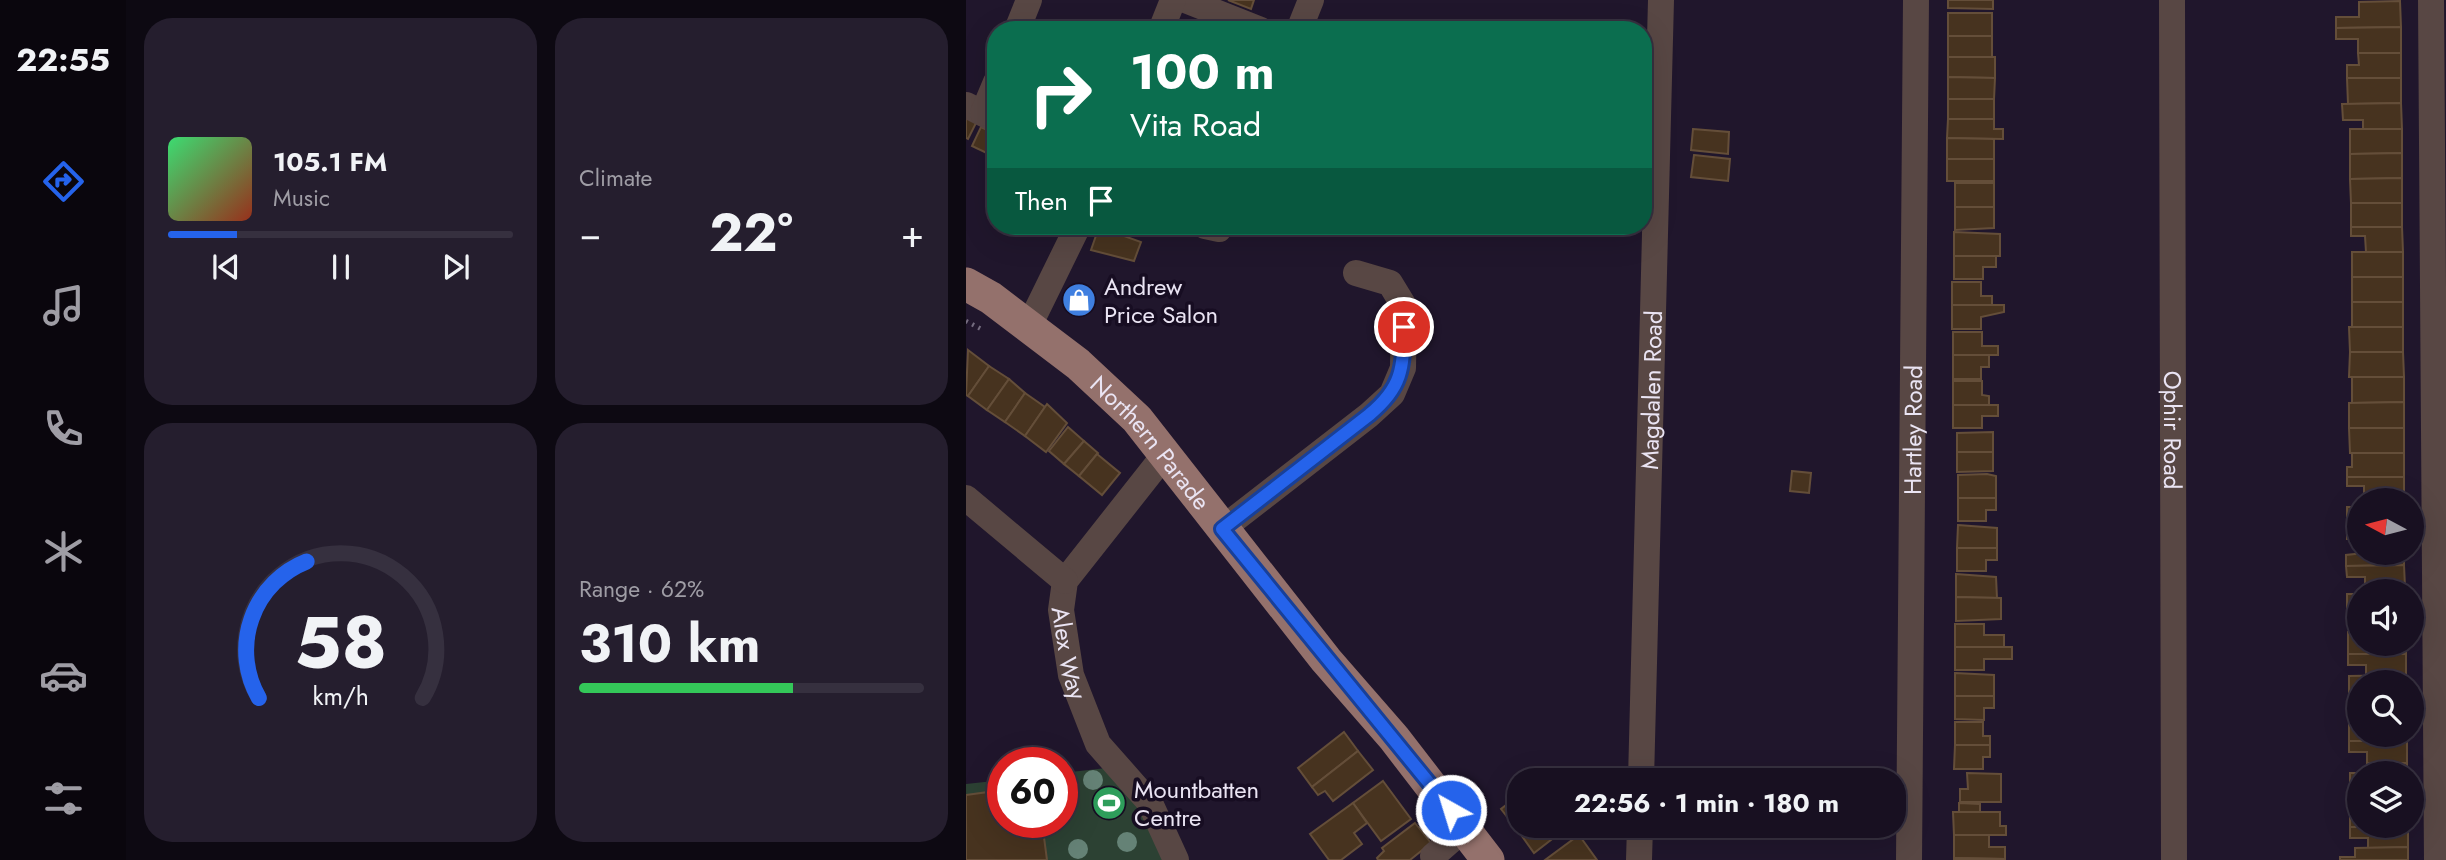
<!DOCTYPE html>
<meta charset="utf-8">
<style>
:root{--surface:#181021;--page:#251e2e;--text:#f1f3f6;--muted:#9f9da5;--line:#36303f;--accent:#2563eb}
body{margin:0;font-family:Jost,sans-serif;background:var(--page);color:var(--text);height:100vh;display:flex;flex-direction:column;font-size:26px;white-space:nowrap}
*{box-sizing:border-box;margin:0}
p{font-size:23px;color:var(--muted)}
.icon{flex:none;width:38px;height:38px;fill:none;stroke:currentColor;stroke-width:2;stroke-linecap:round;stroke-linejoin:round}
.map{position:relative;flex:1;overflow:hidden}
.drawer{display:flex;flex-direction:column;gap:18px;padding:18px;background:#0d0912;width:840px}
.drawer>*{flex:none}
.banner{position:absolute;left:21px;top:21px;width:665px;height:214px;border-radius:28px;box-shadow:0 7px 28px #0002,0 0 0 2px var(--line);background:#0b6e4f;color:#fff;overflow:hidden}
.needle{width:46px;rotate:277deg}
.tools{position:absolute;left:1381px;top:488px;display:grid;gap:14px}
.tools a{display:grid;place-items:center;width:77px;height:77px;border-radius:50%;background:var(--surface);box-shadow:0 7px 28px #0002,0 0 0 2px var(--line);font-size:35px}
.speed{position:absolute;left:21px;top:747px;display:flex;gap:14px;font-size:35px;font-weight:700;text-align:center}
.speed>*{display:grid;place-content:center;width:91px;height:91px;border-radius:50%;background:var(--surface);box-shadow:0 7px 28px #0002,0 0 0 2px var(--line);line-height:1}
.speed .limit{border:10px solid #d22;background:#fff;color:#111}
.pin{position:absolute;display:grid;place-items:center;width:60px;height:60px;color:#fff;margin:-30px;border:4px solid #fff;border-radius:50%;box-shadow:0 2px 7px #0007}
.me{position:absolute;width:77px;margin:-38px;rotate:321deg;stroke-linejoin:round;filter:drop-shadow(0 0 5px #0008)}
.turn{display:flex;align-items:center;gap:24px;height:147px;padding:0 28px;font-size:32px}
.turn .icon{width:91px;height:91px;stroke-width:2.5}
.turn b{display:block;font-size:49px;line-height:60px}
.then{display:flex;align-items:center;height:66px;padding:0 28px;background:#0003;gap:14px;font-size:26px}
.big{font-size:52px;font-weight:700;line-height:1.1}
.drawer .tile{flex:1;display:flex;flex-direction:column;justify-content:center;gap:10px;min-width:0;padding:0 24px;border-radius:28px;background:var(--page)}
.drawer .dial{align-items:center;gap:0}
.dial svg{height:182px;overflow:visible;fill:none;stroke:var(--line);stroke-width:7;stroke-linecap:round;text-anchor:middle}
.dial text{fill:var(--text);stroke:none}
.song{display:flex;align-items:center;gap:21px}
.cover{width:84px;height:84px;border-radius:10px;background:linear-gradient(135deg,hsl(140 70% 55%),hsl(10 70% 35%))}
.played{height:7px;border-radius:4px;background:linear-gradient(90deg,var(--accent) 20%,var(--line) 20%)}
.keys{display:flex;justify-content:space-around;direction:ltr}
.heat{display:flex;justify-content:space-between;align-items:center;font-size:38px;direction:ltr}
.charge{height:10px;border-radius:5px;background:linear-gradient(90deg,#34c759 62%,var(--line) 0)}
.drawer .tiles{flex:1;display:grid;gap:18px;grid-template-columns:repeat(2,1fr)}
.trip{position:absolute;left:541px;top:768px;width:399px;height:70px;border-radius:28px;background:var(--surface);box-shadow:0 7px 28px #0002,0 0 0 2px var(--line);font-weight:700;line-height:70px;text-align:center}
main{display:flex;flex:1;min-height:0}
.tab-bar{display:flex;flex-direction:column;width:126px;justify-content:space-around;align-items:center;background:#0a060d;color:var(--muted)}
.tab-bar .icon{width:49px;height:49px}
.tab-bar .selected{color:var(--accent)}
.tab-bar b{font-size:32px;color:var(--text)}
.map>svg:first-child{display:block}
.green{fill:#2c4133}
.building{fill:#47331f;stroke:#644e39;stroke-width:2}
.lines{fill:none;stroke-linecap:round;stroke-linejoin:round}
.path{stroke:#746c7f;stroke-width:4.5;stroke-dasharray:2 5;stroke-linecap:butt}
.minor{stroke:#584744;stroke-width:26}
.major{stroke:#94716c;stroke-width:33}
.tree{fill:#658276}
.route-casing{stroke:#184099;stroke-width:18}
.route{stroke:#2563eb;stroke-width:12}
.labels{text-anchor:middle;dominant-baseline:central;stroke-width:7;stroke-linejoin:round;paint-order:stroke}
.poi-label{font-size:24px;fill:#eae4f3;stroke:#170d22;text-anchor:start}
.street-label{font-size:24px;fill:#eae4f3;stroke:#170d22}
</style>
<main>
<nav class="tab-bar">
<b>22:55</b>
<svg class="icon selected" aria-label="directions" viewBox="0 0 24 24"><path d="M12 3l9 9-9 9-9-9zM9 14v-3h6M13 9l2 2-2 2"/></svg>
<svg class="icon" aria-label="music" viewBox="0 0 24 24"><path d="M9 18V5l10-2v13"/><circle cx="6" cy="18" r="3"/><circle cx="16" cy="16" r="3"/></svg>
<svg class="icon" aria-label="phone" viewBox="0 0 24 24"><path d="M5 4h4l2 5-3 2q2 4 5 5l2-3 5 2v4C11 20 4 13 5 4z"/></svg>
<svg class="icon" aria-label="climate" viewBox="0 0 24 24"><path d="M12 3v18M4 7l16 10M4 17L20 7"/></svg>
<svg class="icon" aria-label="car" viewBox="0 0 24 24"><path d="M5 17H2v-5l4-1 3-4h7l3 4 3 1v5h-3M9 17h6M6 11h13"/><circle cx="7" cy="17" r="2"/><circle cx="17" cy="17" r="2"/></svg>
<svg class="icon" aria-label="filters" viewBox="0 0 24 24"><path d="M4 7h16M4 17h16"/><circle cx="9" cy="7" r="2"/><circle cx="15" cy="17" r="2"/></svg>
</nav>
<section class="drawer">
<div class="tiles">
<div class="tile">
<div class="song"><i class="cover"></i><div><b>105.1 FM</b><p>Music</p></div></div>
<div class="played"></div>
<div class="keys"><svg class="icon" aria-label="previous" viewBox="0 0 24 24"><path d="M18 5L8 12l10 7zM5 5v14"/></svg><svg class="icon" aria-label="pause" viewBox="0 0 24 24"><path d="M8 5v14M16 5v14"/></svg><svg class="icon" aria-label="next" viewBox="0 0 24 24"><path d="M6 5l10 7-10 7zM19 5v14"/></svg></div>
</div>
<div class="tile"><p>Climate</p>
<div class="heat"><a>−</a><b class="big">22°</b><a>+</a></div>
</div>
<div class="tile dial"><svg viewBox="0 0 100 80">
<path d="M14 69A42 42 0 1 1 86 69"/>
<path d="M14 69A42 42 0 0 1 35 9" stroke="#2563eb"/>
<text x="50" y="56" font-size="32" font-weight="700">58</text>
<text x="50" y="72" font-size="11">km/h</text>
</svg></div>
<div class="tile"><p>Range · 62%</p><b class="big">310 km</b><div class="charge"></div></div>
</div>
</section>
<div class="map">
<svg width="1480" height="860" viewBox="0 0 1480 860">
<rect width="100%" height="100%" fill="#20162c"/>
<path class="green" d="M167 765 222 860H0V784L37 780V822H96V773Z"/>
<g class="building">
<path d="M262 0H288L285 9Z"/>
<path d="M982 0H1027V9L982 8Z"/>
<path d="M1434 1 1435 27 1370 28V17H1393V2Z"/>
<rect x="982" y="13" width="44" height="23"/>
<path d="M222 21 247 30H219Z"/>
<path d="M1435 27V53H1392V39H1370V28Z"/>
<rect x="982" y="36" width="44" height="21"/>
<path d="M1392 53H1435V78H1381V65H1393Z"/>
<path d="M982 57H1029V78L982 77Z"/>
<path d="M982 77 1029 78 1028 99H982Z"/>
<path d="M1381 78H1435V103L1382 104Z"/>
<rect x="982" y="99" width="46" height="20"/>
<path d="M1435 103 1436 129H1397V120H1377L1376 104Z"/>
<path d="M0 116 11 121 2 139 0 138Z"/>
<path d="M982 119H1028V129H1037V139L981 138Z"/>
<path d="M15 127 30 134 29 157 6 146Z"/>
<path d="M727 129 763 132 762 154 725 150Z"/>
<path d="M1384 129H1436V153L1384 154Z"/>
<path d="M981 138 1028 139V159H981Z"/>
<path d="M1436 153V178L1384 179V154Z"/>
<path d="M728 155 764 159 762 181 725 177Z"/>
<rect x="981" y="159" width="47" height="22"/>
<path d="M1436 178V203H1385L1384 179Z"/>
<rect x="989" y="183" width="39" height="24"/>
<rect x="1385" y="203" width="51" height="24"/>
<path d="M989 207H1028V228L989 230Z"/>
<path d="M133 227 175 242 168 261 125 250Z"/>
<path d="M1385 227H1436L1437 252H1400L1399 236H1385Z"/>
<path d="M988 232 1034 234V256H988Z"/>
<rect x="1386" y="252" width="51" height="25"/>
<path d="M988 256H1030V267H1017V279H988Z"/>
<rect x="1386" y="277" width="51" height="25"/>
<path d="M986 282H1015V296H1026V305H986Z"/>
<rect x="1386" y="302" width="51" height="25"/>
<path d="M986 305H1038V312L1015 317V329H986Z"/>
<path d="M1383 327H1437V352H1384Z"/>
<path d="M987 332H1016V346H1032V355H987Z"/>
<path d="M2 350 23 366 2 396 0 395Z"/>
<path d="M1384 352H1437L1438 377H1383Z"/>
<path d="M987 355H1023V367H1015V379H987Z"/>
<path d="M23 366 43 379 21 410 2 396Z"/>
<path d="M1386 377H1438V402L1386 403Z"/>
<path d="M43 379 59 393 39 422 21 410Z"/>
<path d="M987 381H1016V395L1023 396V405H987Z"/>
<path d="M59 393 79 407 59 436 39 422Z"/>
<path d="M1438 402V428H1383V403Z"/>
<path d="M81 404 101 423 80 452 59 436Z"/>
<path d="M987 405H1032V416H1016V428H987Z"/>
<path d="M102 427 118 441 98 464 83 451Z"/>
<path d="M1383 428H1438V453H1384Z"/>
<path d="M1027 432V452H991V433Z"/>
<path d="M118 441 132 453 113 476 98 464Z"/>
<path d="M991 452H1027V471L991 472Z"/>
<path d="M1386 453H1438V477H1381V467H1386Z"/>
<path d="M131 454 154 473 136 495 113 476Z"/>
<path d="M826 471 845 473 843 493 824 491Z"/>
<path d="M1021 474 1030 476V498H992V475Z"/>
<path d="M1381 477H1438V499L1398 500V486H1381Z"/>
<path d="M992 498H1030V510H1020V521H992Z"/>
<path d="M1381 507H1393V522L1381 523Z"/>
<path d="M1393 522V539H1381V523Z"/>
<path d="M992 525 1031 528V548H991Z"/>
<path d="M991 548H1031V560H1020V571H991Z"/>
<path d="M1398 553H1438V565L1380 566V555Z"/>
<path d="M1438 565 1439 587H1399V577H1381L1380 566Z"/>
<path d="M990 574 1030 577 1031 598 990 597Z"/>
<rect x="1399" y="587" width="40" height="5"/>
<rect x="1381" y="594" width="12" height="16"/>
<path d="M990 597 1035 598V619L990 621Z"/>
<rect x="1381" y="610" width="12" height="11"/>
<path d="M989 624H1018V635H1038V647H989Z"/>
<path d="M1382 632H1393V644H1440V654H1382Z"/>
<path d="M989 647H1046V659H1018V670H989Z"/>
<path d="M1382 654H1440V675L1400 676V665H1382Z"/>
<path d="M989 673 1028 675V696H989Z"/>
<path d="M1440 675V682H1393V697H1383V676Z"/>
<path d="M989 696H1028V708H1018V720L989 719Z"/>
<rect x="1383" y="697" width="10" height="22"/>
<path d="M1383 719H1393V735H1441V741H1383Z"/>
<path d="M989 722H1017V736H1024V745H989Z"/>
<path d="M378 732 392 751 346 787 332 768Z"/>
<path d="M1383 741H1441V763H1401V752H1383Z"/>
<path d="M989 745H1024V757H1017V769H988Z"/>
<path d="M392 751 407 770 367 801 359 791 352 795 346 787Z"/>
<path d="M1401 763H1441V774H1393V784H1384V773H1402Z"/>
<path d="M1001 773 1035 774V802H994V789H1002Z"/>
<path d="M417 781 445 819 415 841 387 803Z"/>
<rect x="1384" y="784" width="9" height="11"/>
<path d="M37 790V822H76L81 860H0V795Z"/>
<path d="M553 795V826H561L553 832 535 809Z"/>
<path d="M387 803 401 823 388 833 396 844 375 860H363L344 834Z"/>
<path d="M993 803 1014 804V812H993Z"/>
<path d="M987 812H1034V826H1040V835H988Z"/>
<path d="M1393 816V826L1442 827H1384V817Z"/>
<path d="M449 823 465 843 444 860H412L411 858 418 851 416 848Z"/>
<path d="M561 826H603L568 853 553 832Z"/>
<path d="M1384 827H1442V847L1402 848V838H1384Z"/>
<path d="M613 835 631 860H579Z"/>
<path d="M988 835H1023V847H1039V859L988 858Z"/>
<path d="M1442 847V860H1374V857H1389V848Z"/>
<path d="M988 858 1039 859V860H988Z"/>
</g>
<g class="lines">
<path class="path" d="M0 321 15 329"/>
<g class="minor">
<path d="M219 0 295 30"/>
<path id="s1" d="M1206 0 1208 860"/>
<path d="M1465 0 1471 860"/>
<path d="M51 30 63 0"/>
<path d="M195 30 207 0"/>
<path d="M333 30 345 0"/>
<path d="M0 105 30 120"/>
<path d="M17 113 30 82"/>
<path d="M239 226 253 229 255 226"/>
<path d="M63 326 112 226"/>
<path id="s2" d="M200 453 99 581 95 610 105 675 132 744 184 803 210 860"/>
<path d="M0 498 99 581"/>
<path d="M256 529 403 415 426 394 437 368 438 306 424 283 390 273"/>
<path id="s3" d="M675 780 695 0"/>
<path d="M469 860 467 856 499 828"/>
<path d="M673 860 674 826"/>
<path id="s4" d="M943 860 950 0"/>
</g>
<path class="major" id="s5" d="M0 284 25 298 112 364 171 419 360 660 428 738 522 860"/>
</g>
<g class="tree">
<circle cx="127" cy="780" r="10"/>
<circle cx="161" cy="842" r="10"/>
<circle cx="112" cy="849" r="10"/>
</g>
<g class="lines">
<g class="route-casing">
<path id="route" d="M438 327C437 368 437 387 403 415L256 529 485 810"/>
</g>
<use href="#route" class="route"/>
</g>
<defs>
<g id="shop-disc" transform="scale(1.75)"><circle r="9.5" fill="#3f7fe0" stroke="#170d22"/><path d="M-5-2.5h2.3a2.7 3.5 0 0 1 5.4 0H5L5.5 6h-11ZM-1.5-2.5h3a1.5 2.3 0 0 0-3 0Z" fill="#fff"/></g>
<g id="stadium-disc" transform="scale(1.75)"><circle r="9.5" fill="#2e9e5b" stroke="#170d22"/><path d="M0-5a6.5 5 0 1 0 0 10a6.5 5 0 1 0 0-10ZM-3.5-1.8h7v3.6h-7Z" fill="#fff"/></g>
</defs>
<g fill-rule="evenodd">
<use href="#shop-disc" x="113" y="300"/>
<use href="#stadium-disc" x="143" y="803"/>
</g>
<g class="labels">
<g class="poi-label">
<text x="138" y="286">Andrew<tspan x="138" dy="28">Price Salon</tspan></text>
<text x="168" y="789">Mountbatten<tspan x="168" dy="28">Centre</tspan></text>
</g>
<g class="street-label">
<text stroke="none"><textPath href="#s3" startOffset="390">Magdalen Road</textPath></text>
<text stroke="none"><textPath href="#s4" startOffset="430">Hartley Road</textPath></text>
<text stroke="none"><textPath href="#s1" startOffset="430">Ophir Road</textPath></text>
<text stroke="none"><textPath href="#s5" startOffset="245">Northern Parade</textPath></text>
<text stroke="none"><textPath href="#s2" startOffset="236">Alex Way</textPath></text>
</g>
</g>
</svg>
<div class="tools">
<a><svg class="needle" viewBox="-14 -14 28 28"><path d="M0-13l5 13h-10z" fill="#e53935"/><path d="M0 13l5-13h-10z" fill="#9f9da5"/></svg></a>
<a><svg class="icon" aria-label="sound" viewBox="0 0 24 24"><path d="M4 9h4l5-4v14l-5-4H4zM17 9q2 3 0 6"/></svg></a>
<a><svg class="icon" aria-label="search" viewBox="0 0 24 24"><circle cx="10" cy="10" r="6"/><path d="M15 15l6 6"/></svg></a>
<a><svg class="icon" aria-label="layers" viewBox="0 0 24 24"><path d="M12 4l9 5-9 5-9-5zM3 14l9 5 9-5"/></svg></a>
</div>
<div class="speed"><div class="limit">60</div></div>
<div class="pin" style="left:438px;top:327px;background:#d93025"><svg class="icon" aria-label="arrive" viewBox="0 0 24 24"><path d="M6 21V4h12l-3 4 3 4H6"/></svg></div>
<svg class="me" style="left:485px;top:810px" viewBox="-20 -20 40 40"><circle r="17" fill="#2563eb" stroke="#fff" stroke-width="3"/><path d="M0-11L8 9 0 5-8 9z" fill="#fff"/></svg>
<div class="trip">22:56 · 1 min · 180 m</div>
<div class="banner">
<div class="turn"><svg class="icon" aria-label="right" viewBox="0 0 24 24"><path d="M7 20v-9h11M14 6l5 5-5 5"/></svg><div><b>100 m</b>Vita Road</div></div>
<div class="then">Then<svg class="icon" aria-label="arrive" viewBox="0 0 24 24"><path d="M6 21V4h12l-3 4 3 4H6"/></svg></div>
</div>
</div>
</main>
